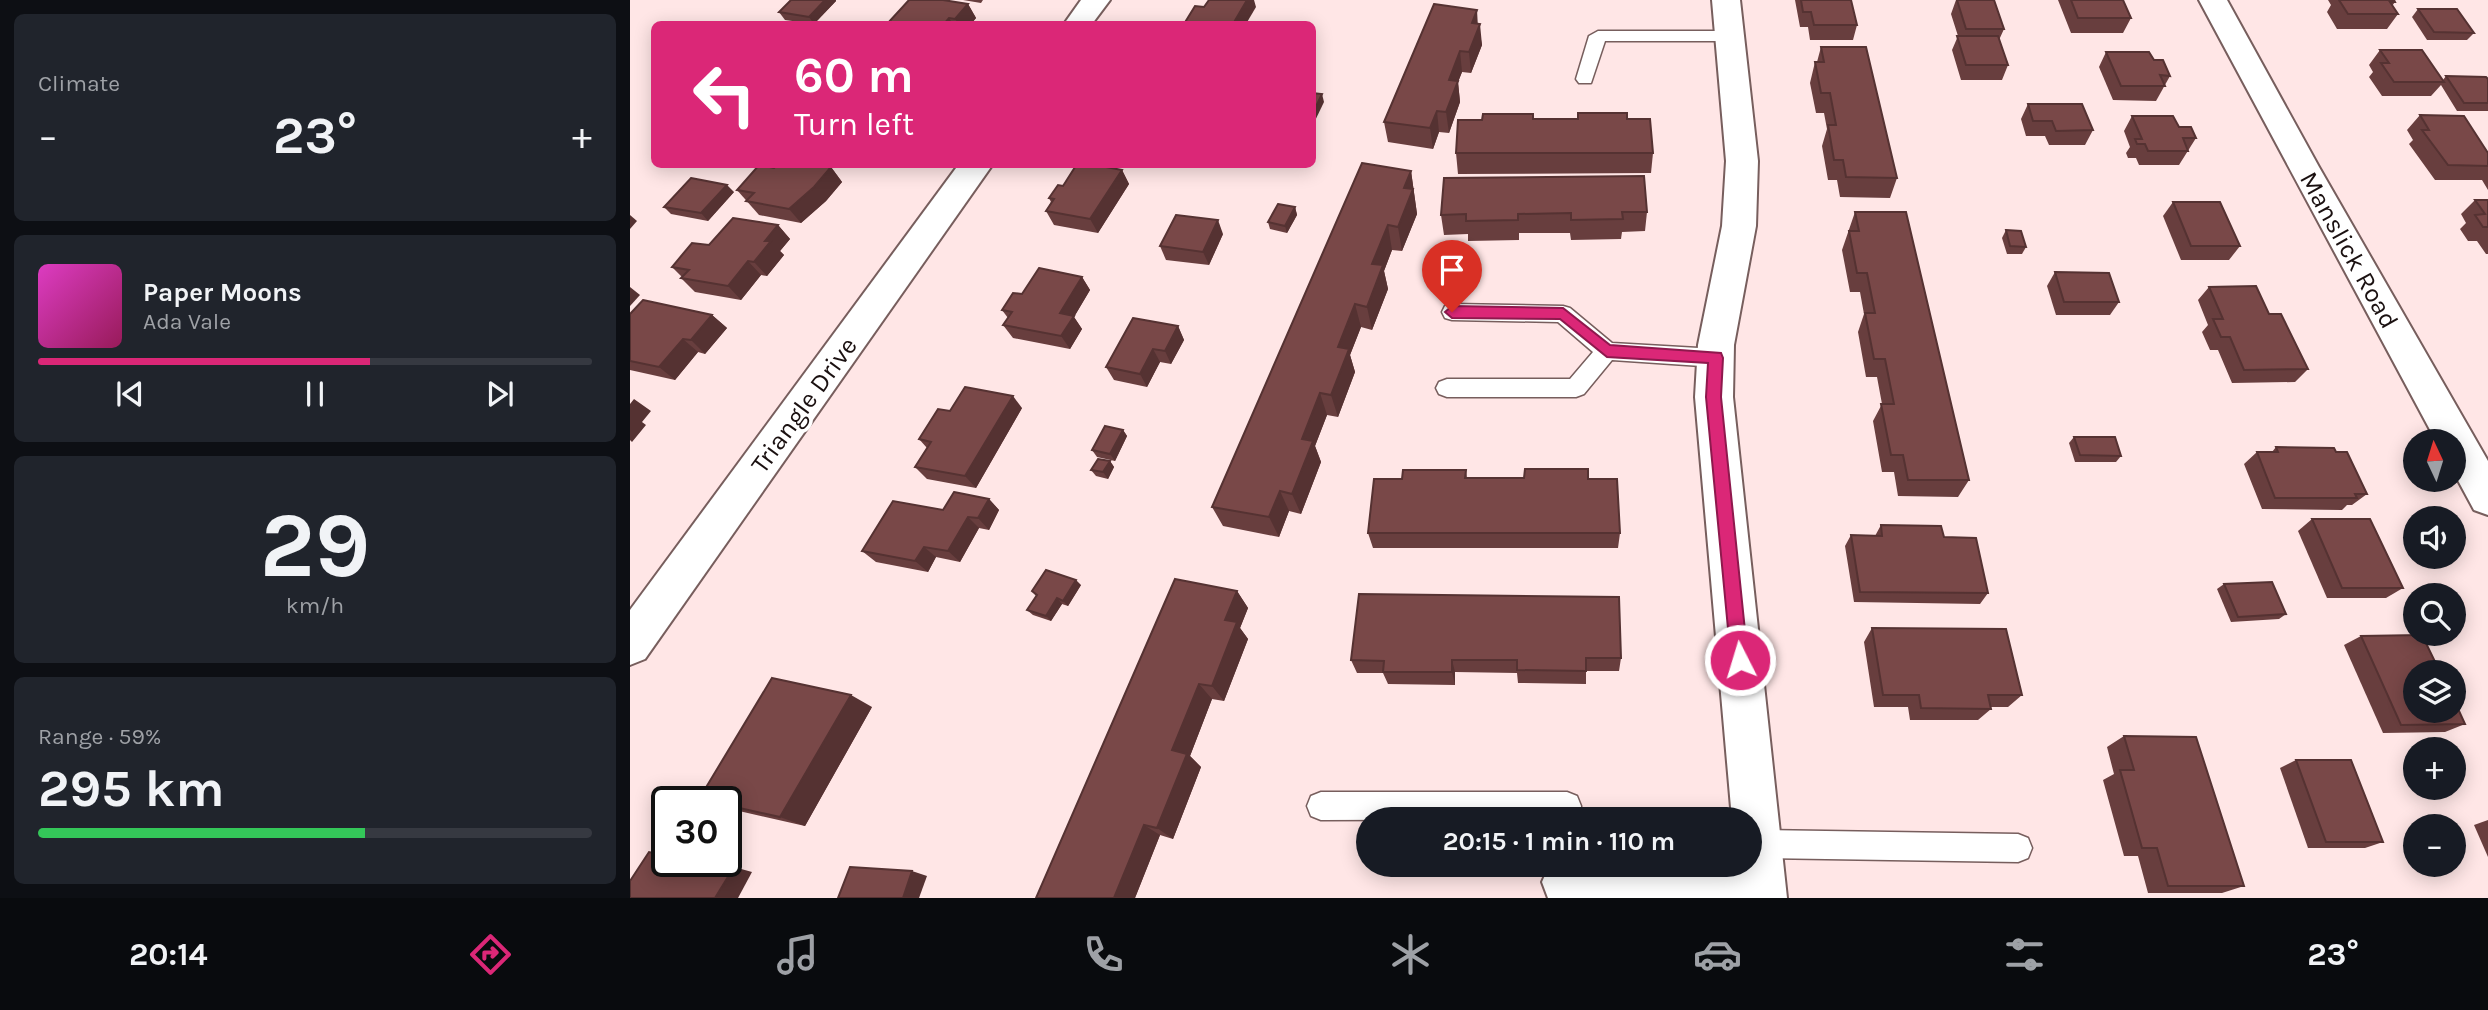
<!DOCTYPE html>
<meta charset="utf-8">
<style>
:root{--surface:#171b24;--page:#20242c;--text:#f1f3f6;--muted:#9ea1a6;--line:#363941;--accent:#db2777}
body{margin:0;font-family:Karla,sans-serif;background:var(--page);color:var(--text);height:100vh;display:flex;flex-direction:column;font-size:26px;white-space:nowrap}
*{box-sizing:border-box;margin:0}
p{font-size:23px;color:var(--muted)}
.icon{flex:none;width:38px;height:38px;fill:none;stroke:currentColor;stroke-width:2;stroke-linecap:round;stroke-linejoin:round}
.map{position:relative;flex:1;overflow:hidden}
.panel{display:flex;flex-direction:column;gap:14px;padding:14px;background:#0d0f14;width:630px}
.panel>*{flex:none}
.top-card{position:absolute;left:21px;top:21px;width:665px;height:147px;border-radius:10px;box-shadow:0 4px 18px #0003;background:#db2777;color:#fff;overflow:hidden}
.needle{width:46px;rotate:356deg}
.buttons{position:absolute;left:1773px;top:429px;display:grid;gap:14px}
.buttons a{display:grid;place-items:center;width:63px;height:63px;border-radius:50%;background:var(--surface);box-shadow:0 4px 18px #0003;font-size:35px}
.speed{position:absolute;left:21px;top:786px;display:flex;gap:14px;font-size:35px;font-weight:700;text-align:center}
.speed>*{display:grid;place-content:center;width:91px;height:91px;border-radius:50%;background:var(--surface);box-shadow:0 4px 18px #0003;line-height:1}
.speed .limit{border:4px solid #111;border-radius:10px;background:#fff;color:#111}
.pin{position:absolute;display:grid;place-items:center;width:60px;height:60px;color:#fff;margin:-72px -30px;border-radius:50% 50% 50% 0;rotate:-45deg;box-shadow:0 0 7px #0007}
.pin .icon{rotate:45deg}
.me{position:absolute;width:77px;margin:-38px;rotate:355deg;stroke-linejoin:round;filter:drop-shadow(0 0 5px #0008)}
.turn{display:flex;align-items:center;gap:24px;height:147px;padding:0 28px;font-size:32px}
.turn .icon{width:91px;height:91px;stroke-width:2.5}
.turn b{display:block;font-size:49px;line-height:60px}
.big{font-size:52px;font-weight:700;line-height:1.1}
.panel .card{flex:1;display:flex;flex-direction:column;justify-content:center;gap:10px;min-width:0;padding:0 24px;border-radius:10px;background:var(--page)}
.panel .dial{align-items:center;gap:0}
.dial b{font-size:91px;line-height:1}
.song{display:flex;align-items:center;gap:21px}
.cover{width:84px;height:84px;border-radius:10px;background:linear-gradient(135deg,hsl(310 70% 55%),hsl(330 70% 35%))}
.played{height:7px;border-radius:4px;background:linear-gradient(90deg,var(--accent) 60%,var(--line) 60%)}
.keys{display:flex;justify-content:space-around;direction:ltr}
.heat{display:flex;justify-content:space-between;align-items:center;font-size:38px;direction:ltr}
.charge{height:10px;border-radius:5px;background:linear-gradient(90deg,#34c759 59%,var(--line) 0)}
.trip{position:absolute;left:726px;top:807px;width:406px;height:70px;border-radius:35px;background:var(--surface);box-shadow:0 4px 18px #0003;font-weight:700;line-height:70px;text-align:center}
.tab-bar{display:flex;height:112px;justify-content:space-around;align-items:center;background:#090b0e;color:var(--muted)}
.tab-bar .icon{width:49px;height:49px}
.tab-bar .active{color:var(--accent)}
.tab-bar b{font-size:32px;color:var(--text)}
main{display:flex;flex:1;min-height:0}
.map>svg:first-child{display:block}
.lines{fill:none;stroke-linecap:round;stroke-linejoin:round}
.lane-casing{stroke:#775e5d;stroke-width:3}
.street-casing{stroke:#775e5d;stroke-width:4}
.secondary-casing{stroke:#775e5d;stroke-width:4}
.lane{fill:#fff;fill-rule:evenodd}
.street{fill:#fff;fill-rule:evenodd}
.secondary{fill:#fff;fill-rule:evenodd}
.wall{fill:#683e3e}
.shaded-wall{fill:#553232}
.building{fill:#794848;stroke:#553232;stroke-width:2}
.route{fill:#db2777;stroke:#8e194d;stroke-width:2}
.labels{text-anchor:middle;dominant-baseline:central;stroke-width:7;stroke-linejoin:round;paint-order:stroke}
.street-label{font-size:26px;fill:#1a1010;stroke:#fff}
</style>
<main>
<section class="panel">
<div class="card"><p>Climate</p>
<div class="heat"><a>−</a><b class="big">23°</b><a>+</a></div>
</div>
<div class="card">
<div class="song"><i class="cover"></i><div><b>Paper Moons</b><p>Ada Vale</p></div></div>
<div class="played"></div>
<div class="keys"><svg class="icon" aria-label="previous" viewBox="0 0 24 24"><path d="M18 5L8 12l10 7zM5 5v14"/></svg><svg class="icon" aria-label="pause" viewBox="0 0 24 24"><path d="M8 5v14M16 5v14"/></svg><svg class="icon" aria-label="next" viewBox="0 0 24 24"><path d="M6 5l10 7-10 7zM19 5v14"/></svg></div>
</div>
<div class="card dial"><b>29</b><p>km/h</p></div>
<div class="card"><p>Range · 59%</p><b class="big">295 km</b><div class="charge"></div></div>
</section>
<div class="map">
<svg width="1858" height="898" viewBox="0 0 1858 898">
<rect width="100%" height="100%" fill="#ffe6e6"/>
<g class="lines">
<g class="lane-casing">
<g id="lane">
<path d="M968 31H1101L1110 36 1101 41H975L961 83H949L946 79 959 36Z"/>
<path d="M822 304 933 306 940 308 982 343 1086 349 1094 352 1097 358 1094 364 1086 367 982 360 954 394 946 397H817L809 394 806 388 809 382 817 379H940L963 352 928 322 822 320 815 318 812 312 815 306Z"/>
<path d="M691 792H937L947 796 951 806V819L691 820 681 816 677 806 681 796Z"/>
<path d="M1128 830 1388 834 1398 838 1402 848 1398 858 1388 862 1128 858 1120 855V833Z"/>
</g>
</g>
<g class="street-casing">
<g id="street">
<path d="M451 0H480L462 24H434Z"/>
<path d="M1082 0H1110L1128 161 1126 226 1104 345 1103 397 1157 898H918L912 882 920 864H1120V819H1102L1065 397 1068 345 1092 226 1096 161Z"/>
<path d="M329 164H363L15 659 0 665V610Z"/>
</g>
</g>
<g class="secondary-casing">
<path id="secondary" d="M1569 0H1597L1689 167 1858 461V515L1844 510 1824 473V441H1806Z"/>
</g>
<use href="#lane" class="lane"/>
<use href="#street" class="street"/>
<use href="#secondary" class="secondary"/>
</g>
<g class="wall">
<path d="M161 0H206V1L184 24 155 20 149 12Z"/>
<path d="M333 0H353L351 3Z"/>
<path d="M1165 0H1221L1227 25 1223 40H1180L1178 27H1170Z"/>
<path d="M1326 0H1364L1374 29 1369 40 1378 65 1372 80H1331L1322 50 1328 36 1321 14Z"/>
<path d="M1428 0H1493L1501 18 1493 33H1441Z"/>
<path d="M1698 0H1764L1765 2 1762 6 1768 14 1757 29H1707L1697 12 1701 5Z"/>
<path d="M338 4 346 18 341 24H257Z"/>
<path d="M1788 9 1844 33 1837 40H1797L1782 17Z"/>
<path d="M848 24 852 45 841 73 832 72 828 82 830 102 819 133 809 132 803 149 758 142 754 122Z"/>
<path d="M1191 47 1267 178 1260 198 1210 197 1207 180H1198L1192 146 1197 129 1194 113H1186L1180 83 1185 62H1187Z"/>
<path d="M1750 50 1813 80 1816 76 1858 79V111H1827L1811 85 1801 96H1752L1739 77 1743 72 1739 65Z"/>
<path d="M1476 52 1540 76 1526 101 1483 100 1469 67Z"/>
<path d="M1398 104 1463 130 1455 145H1419L1415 136H1396L1391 119Z"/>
<path d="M1790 115 1858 153V190L1852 180H1805L1779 144 1783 140 1777 130Z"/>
<path d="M1502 116 1549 127 1566 138 1549 165H1509L1506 158H1498L1496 153 1500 147 1494 131Z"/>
<path d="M903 119H997L1023 153 1021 173 828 174 826 153Z"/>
<path d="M201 167 212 182 196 201 171 223 129 215 107 190 144 168Z"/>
<path d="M492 170 499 184 468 233 424 225 416 211 421 202 419 198 433 186Z"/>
<path d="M781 171 787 214 772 251 762 250 754 271 758 289 742 330 731 327 720 355 725 372 708 417 697 415 685 446 691 462 671 514 659 511 649 537 593 526 582 507Z"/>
<path d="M104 192 78 221 41 214 34 207Z"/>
<path d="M1845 200H1858V254H1856L1847 241H1838L1830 229 1836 223 1831 214Z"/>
<path d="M1543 202 1610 246 1599 260H1551L1533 216Z"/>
<path d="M665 207 667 215 657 233 640 229 638 222Z"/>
<path d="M1017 212 1015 231 992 232 991 239 941 240 940 233H889V240L838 241V234L814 235 811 215Z"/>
<path d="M1225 212 1339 480 1328 497 1268 496 1264 472H1252L1243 421 1252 404 1247 377H1236L1228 332 1234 314 1230 292H1220L1212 250Z"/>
<path d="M148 225 160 239 150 251 154 255 137 276 131 275 111 300 65 292 51 278 52 277 42 267 79 245Z"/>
<path d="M1376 230 1396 247 1392 254H1377L1372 238Z"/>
<path d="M593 234 579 265 536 260 530 246Z"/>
<path d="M1425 272 1489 302 1480 315H1426L1417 286Z"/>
<path d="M452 277 460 290 444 317 452 329 440 349 383 338 373 325 378 318 372 310 392 294Z"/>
<path d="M1579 287 1639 314 1678 369 1665 382 1602 383 1588 350H1580L1572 332 1578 325 1568 300Z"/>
<path d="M0 314 82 315 97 328 75 354 68 352 45 380 0 370Z"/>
<path d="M548 326 554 340 541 364 530 362 517 387 484 380 476 367Z"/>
<path d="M392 408 346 488 297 479 285 467 297 448 289 439 320 411Z"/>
<path d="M493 430 497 436 485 461 467 457 462 450Z"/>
<path d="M1444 437 1491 456 1486 462H1445L1439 443Z"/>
<path d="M1646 447 1706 452 1737 494 1722 505H1717L1712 510 1632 509 1614 464 1627 452H1642Z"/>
<path d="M480 461 484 467 478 479 466 476 461 470Z"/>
<path d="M836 470 837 478 958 479 990 533 988 548H743L738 533 772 479Z"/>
<path d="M359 499 369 510 359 530 349 528 330 562 306 557 298 572 246 562 232 551 313 510Z"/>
<path d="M1682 519 1773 588 1756 598H1697L1668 531Z"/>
<path d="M1251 525 1314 537 1358 593 1350 604 1224 602 1215 546 1221 535 1245 536Z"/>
<path d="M545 579 607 591 618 608 610 628 618 639 594 701 582 699 560 756 571 767 543 839 530 835 505 898Z"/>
<path d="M1594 584 1656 614 1649 619 1601 622 1587 589Z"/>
<path d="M451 585 438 606 432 604 421 621 403 615 397 610 406 596 402 591Z"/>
<path d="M1242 628 1392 695 1378 707H1360L1361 709 1348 720H1280L1278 707H1244L1234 642Z"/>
<path d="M1731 636 1835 724 1815 732 1753 733 1714 645Z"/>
<path d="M991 658 989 671H956V684L888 683 887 673 825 672V685L758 684 753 673H727L721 660Z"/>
<path d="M242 707 175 826 96 808V802H78L69 799Z"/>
<path d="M1494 736 1614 886 1592 893H1518L1508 856H1494L1473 780 1484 774 1477 747Z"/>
<path d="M1666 760 1753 842 1735 848H1678L1650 768Z"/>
<path d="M1858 820V857L1844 825Z"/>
</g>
<g class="shaded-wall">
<path d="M195 0H206V1L184 24 179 17Z"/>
<path d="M617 0H624L626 7 616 24H603Z"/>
<path d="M338 4 346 18 341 24H329L325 19Z"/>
<path d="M847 10 848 28 850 24 852 45 841 73 839 52 842 23Z"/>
<path d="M319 18 323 24H314Z"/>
<path d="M830 51 832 72 828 82 830 102 819 133 816 112 819 80Z"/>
<path d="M692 94 694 102 682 127V115Z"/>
<path d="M807 111 809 132 803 149 800 128Z"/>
<path d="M201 167 212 182 196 201 171 223 159 209Z"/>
<path d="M492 170 499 184 468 233 460 219Z"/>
<path d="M781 171 787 214 772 251 768 227 774 188Z"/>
<path d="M97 185 104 192 78 221 71 213Z"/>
<path d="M665 207 667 215 657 233 655 226Z"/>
<path d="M0 215 7 221 0 229Z"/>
<path d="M588 220 593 234 579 265 573 252Z"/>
<path d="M148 225 160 239 150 251 154 255 137 276 124 262 135 241Z"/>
<path d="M758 225 762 250 754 271 758 289 742 330 737 307 742 264Z"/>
<path d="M118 261 131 275 111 300 98 286Z"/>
<path d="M452 277 460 290 444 317 452 329 440 349 431 336 430 313Z"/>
<path d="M0 287 10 295 0 306Z"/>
<path d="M725 304 731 327 720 355 725 372 708 417 701 395 708 347Z"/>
<path d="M82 315 97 328 75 354 61 340Z"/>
<path d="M548 326 554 340 541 364 535 351Z"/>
<path d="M53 339 68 352 45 380 29 367Z"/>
<path d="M523 349 530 362 517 387 510 374Z"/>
<path d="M690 393 697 415 685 446 691 462 671 514 662 494 672 439Z"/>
<path d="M383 396 392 408 346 488 335 476Z"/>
<path d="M4 399 21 411 12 422 16 425 2 442 0 440V404Z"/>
<path d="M493 430 497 436 485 461 480 454Z"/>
<path d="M480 461 484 467 478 479 473 472Z"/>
<path d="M650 491 659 511 649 537 639 517Z"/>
<path d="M359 499 369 510 359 530 348 518Z"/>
<path d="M338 517 349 528 330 562 318 551Z"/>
<path d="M294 547 306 557 298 572 285 561Z"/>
<path d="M446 580 451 585 438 606 433 601Z"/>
<path d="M607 591 618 608 610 628 618 639 594 701 582 686 595 620Z"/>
<path d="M427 598 432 604 421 621 416 616Z"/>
<path d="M822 660 825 672V685L822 672Z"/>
<path d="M569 684 582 699 560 756 571 767 543 839 527 828 542 750Z"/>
<path d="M221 695 242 707 175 826 150 817Z"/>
<path d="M514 825 530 835 505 898H484Z"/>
<path d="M104 867 122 872 108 898H85Z"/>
<path d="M282 871 297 876 289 898H273Z"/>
</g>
<g class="building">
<path d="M161 0H195L179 17 149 12Z"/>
<path d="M279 0H313L338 4 325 19 319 18 314 24H257Z"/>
<path d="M579 0H617L603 24H554L565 6 574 7Z"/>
<path d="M1171 0H1221L1227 25H1184L1181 12H1173Z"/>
<path d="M1327 0H1364L1374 29H1336Z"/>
<path d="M1441 0H1493L1501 18H1448Z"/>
<path d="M1709 0H1764L1765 2H1760L1768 14H1718Z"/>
<path d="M804 4 847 10 842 23 850 24 839 52 830 51 819 80 828 81 816 112 807 111 800 128 754 122Z"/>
<path d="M1788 9H1827L1844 33 1804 32Z"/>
<path d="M1327 36H1368L1378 65H1336Z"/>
<path d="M1191 47H1236L1267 178 1216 177 1213 160H1204L1198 125H1206L1200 93H1191L1185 62H1194Z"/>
<path d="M1750 50H1792L1814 82H1764L1751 63H1759Z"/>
<path d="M1476 52H1519L1524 60H1533L1540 76 1530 75 1535 86H1491Z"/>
<path d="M1816 76 1856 77 1858 79V103H1834Z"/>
<path d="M682 93 692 94 682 115Z"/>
<path d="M1398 104H1452L1463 130 1426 131 1422 121H1403Z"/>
<path d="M948 113H997V119H1020L1023 153H826L828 120H852L853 114H903V119H948Z"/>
<path d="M1790 115 1834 116 1858 153V166L1818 165 1792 130H1799Z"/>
<path d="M1502 116H1543L1549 127H1561L1566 138H1553L1558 151H1518L1515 144H1507L1505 139H1512Z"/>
<path d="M732 163 781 171 774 188 783 189 768 227 758 225 742 264 753 265 737 307 725 304 708 347 719 349 701 395 690 393 672 439 683 441 662 494 650 491 639 517 582 507Z"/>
<path d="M147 164H186L201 167 184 187 159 209 116 201 124 193 107 190 129 165 144 168Z"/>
<path d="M447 164H460L492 170 460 219 416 211 424 199 419 198 428 185 433 186Z"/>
<path d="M1014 176 1017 212H992L993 219 941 220V213L888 214V220L836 221V214L811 215 814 178Z"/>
<path d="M61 178 97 185 71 213 34 207Z"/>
<path d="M1845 200H1858V227H1853L1845 215 1855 214Z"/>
<path d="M1543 202H1590L1610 246H1561Z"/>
<path d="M648 204 665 207 655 226 638 222Z"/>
<path d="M1225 212H1276L1339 480H1278L1273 455H1261L1251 404H1264L1255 359H1244L1235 313H1245L1237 273H1227L1219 231H1229Z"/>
<path d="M546 215 588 220 573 252 530 246Z"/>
<path d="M103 218 148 225 135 241H141L124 262 118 261 98 286 51 278 59 270 42 267 62 243 79 245Z"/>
<path d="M1376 230 1391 231 1396 247 1380 246Z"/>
<path d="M409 268 452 277 430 313 444 316 431 336 373 325 382 312 372 310 383 293 392 294Z"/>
<path d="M1425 272 1479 273 1489 302H1434Z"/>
<path d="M1626 286 1639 314H1651L1678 369 1614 370 1600 337H1591L1583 319H1593L1579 287Z"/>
<path d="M13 300 82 315 61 340 53 339 29 367 0 361V314Z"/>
<path d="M503 318 548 326 535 351 523 349 510 374 476 367Z"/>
<path d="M335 387 383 396 335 476 285 467 301 442 289 439 308 409 320 411Z"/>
<path d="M475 426 493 430 480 454 462 450Z"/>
<path d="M1444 437H1485L1491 456 1450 455Z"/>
<path d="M1646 447 1704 448 1706 452H1717L1737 494H1725L1727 498H1645L1627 452H1648Z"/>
<path d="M468 459 480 461 473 472 461 470Z"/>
<path d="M895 469H958V479H987L990 533H738L744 479H772L773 470H836L835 478H894Z"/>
<path d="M324 492 359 499 348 518 338 517 318 551 294 547 285 561 232 551 263 501 313 510Z"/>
<path d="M1682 519H1740L1773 588H1712Z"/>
<path d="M1251 525 1311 526 1314 537 1346 538 1358 593 1230 592 1221 535 1252 536Z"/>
<path d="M416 570 446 580 433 601 427 598 416 616 397 610 407 595 402 591Z"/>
<path d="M545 579 607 591 595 620 607 622 582 686 569 684 542 750 557 754 527 828 514 825 484 898H406Z"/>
<path d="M1642 582 1656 614 1608 617 1594 584Z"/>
<path d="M729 594 989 597 991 658H956V671L887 670V660H822V672H753L754 661 721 660Z"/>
<path d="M1242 628 1376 629 1392 695H1358L1361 709 1291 708 1289 695H1253Z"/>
<path d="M1792 635 1810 672H1785V710H1824V700L1835 724 1771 725 1731 636Z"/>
<path d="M142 678 221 695 150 817 96 805V802H82L69 799Z"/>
<path d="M1494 736 1566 737 1614 886H1538L1527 848H1512L1490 770H1504Z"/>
<path d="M1666 760H1721L1753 842H1696Z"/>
<path d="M36 850 37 861H79L104 867 85 898H0V881L19 852 33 855Z"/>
<path d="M220 867 282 871 273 898H208Z"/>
</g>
<path class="route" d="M822 306 933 308 980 345 1091 353 1093 358 1091 397 1118 660 1116 666 1110 668 1103 666 1101 660 1076 397 1078 363 977 357 930 319 822 318 815 312Z"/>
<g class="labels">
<g class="street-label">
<text transform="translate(1719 250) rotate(61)">Manslick Road</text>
<text transform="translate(174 405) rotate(-54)">Triangle Drive</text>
</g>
</g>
</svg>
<div class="buttons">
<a><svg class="needle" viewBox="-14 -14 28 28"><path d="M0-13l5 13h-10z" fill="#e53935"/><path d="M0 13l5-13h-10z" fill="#9ea1a6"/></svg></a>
<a><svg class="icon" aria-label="sound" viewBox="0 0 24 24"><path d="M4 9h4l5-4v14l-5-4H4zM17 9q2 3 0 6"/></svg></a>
<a><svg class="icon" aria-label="search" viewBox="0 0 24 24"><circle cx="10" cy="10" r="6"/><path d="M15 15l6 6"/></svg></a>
<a><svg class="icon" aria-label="layers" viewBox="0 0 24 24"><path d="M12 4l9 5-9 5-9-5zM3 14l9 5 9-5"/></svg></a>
<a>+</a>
<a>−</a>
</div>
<div class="speed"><div class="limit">30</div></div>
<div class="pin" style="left:822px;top:312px;background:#d93025"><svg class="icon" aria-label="arrive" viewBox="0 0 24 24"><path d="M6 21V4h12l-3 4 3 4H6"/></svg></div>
<svg class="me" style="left:1110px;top:660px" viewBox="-20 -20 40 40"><circle r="17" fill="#db2777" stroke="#fff" stroke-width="3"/><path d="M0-11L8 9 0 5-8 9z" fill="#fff"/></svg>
<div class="trip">20:15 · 1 min · 110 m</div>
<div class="top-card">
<div class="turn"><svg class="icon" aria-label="left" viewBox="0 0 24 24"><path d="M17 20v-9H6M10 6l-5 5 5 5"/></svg><div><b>60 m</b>Turn left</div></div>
</div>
</div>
</main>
<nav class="tab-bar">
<b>20:14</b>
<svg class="icon active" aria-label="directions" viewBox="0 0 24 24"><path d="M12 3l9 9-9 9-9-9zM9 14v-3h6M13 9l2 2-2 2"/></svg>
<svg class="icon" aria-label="music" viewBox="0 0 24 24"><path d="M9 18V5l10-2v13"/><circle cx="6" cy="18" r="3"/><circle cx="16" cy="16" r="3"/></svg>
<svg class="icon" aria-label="phone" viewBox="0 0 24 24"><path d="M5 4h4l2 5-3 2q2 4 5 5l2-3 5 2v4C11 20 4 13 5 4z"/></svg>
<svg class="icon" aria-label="climate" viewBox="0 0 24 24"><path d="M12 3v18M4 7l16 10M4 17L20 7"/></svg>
<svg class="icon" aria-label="car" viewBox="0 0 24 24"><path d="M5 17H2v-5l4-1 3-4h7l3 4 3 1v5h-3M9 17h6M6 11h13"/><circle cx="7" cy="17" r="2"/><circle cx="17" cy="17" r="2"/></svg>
<svg class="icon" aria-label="filters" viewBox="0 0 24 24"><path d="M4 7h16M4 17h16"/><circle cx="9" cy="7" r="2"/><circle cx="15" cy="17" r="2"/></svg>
<b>23°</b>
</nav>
